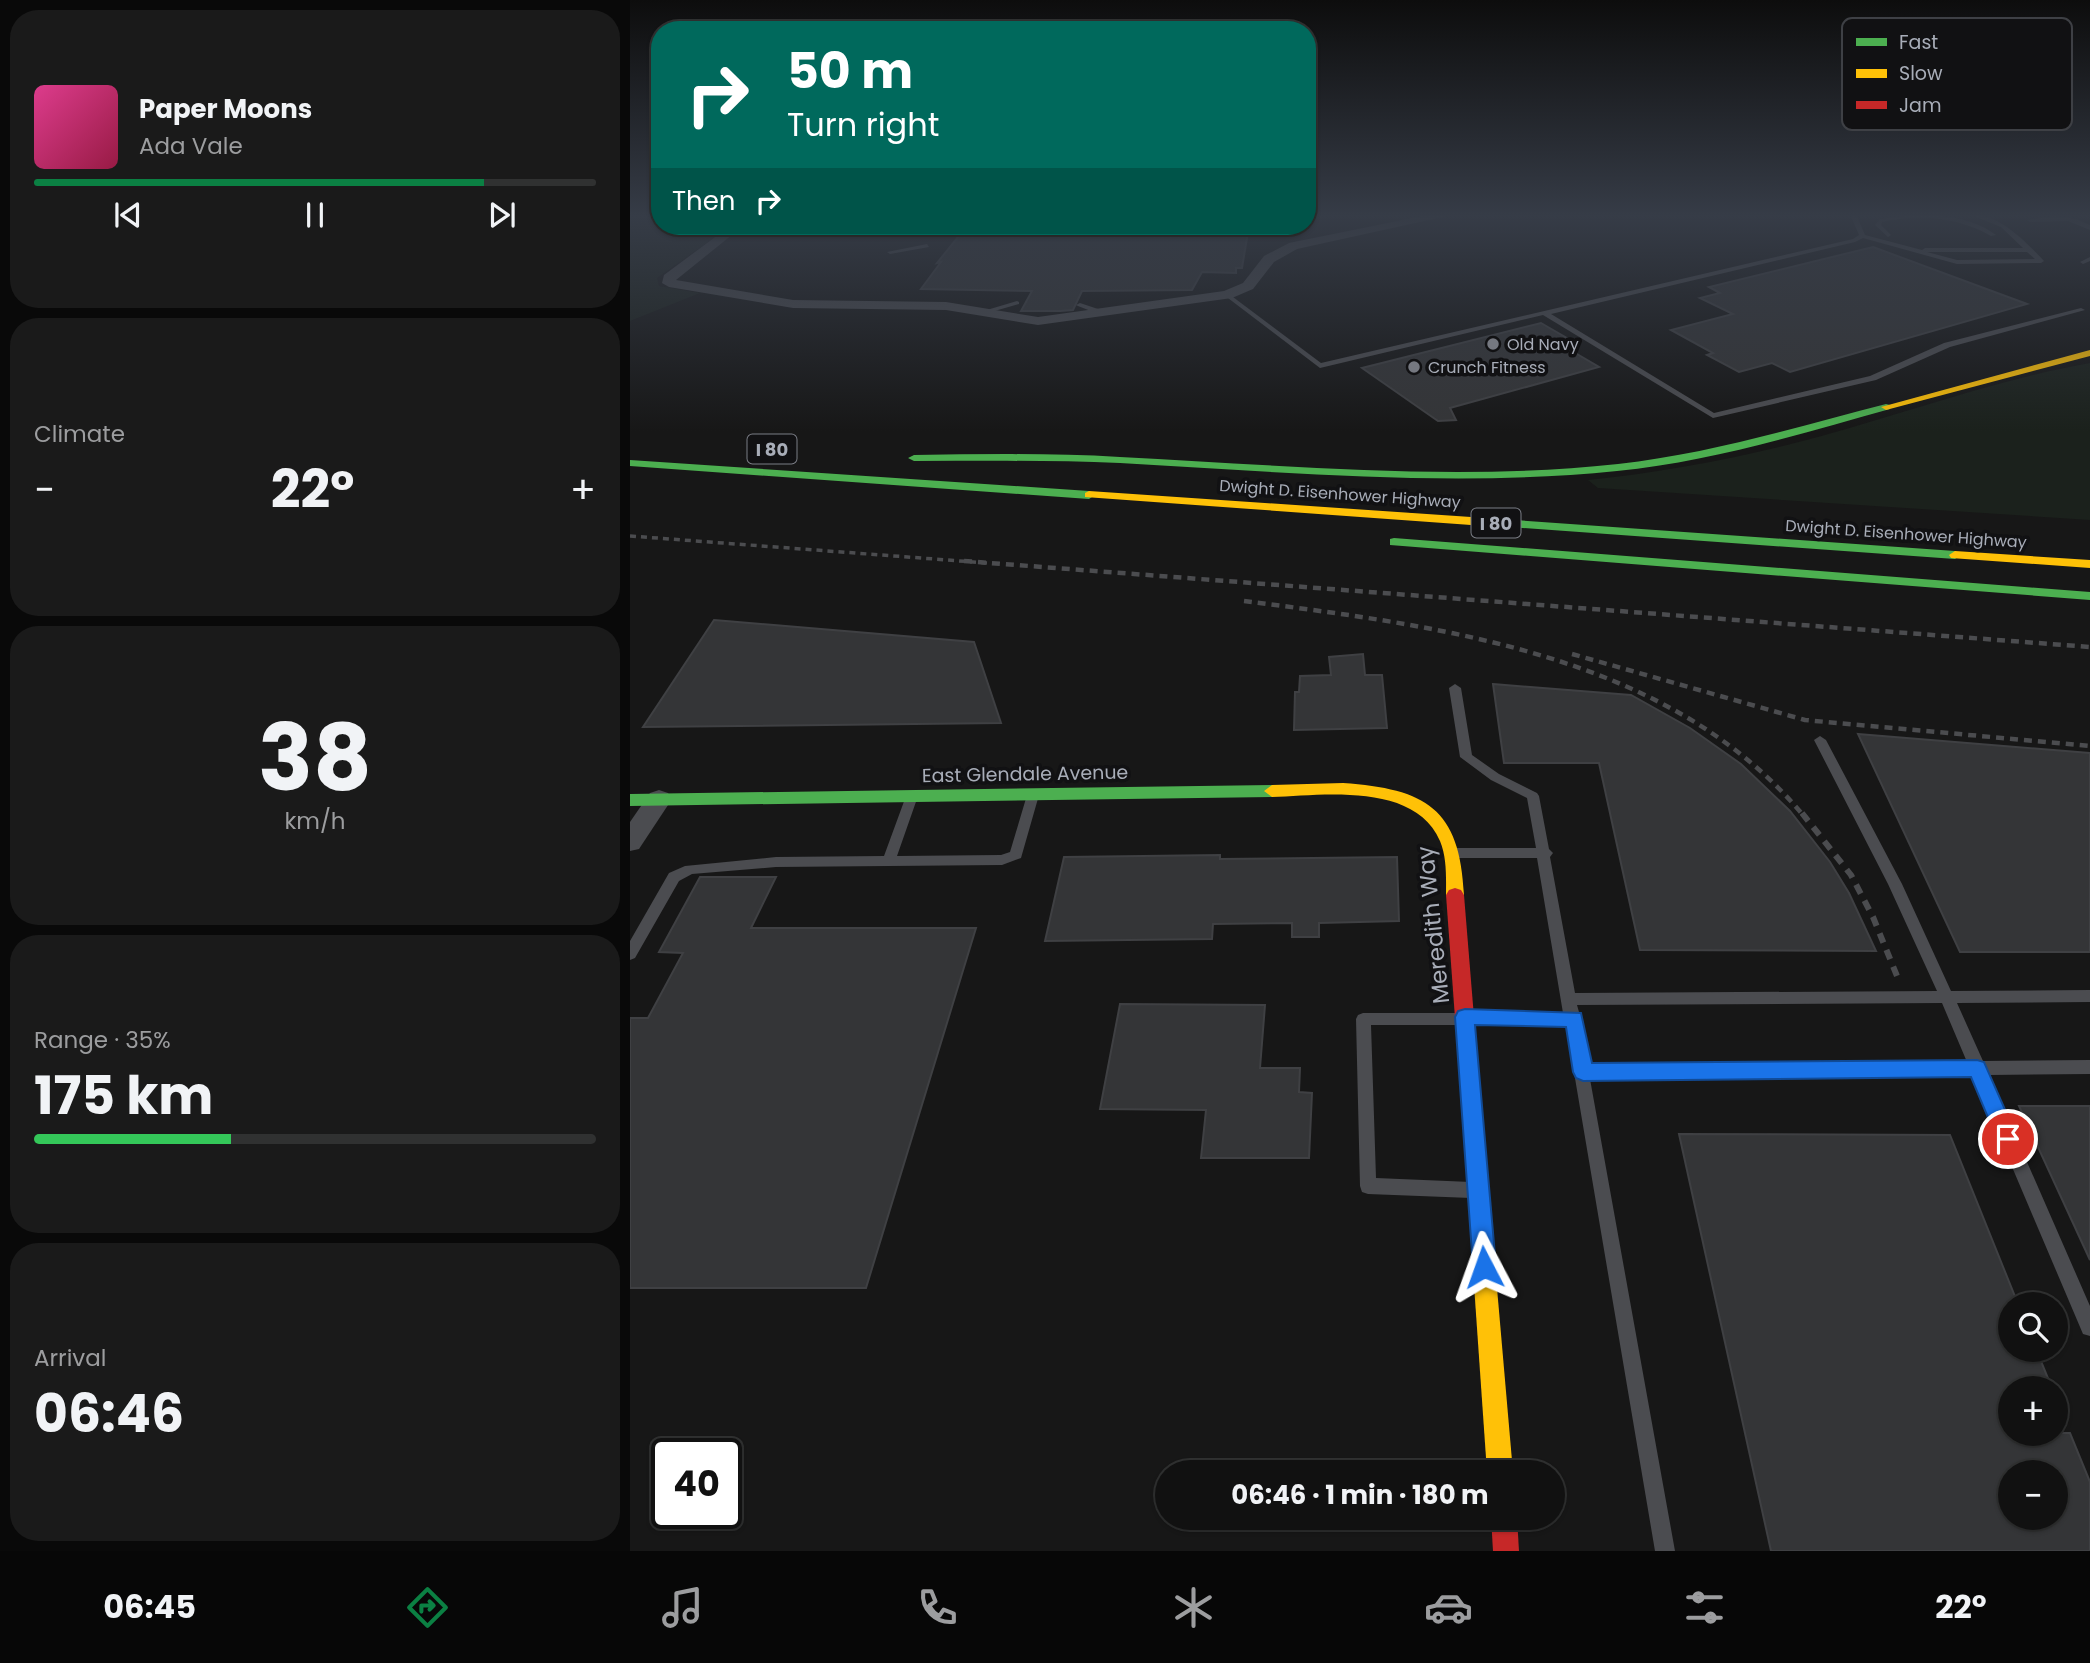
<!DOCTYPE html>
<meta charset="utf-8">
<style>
:root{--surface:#111;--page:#1a1a1a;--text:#f1f3f6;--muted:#9c9d9f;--line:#303131;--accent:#0b8043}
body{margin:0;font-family:Poppins,sans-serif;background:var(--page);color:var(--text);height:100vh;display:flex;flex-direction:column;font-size:26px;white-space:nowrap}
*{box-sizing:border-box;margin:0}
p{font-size:23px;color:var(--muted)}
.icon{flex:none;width:38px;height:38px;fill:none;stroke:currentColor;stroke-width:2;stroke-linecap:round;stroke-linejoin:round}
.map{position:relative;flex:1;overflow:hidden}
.side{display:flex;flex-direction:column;gap:10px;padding:10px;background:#090909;width:630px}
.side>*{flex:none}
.guide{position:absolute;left:21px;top:21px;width:665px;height:214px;border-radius:28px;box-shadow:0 2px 5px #0004,0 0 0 2px var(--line);background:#00695c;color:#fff;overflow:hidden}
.buttons{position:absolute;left:1368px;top:1292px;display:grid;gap:14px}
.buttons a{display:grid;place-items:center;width:70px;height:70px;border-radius:50%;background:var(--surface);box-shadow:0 2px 5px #0004,0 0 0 2px var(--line);font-size:35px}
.speed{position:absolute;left:21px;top:1438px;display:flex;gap:14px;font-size:35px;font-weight:700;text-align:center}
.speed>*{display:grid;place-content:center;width:91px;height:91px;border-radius:50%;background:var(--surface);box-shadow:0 2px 5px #0004,0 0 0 2px var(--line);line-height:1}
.speed .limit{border:4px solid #111;border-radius:10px;background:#fff;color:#111}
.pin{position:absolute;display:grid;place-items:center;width:60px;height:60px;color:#fff;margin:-30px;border:4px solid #fff;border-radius:50%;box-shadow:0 2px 7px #0007}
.me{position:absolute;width:77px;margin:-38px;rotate:356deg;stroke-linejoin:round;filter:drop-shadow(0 0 5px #0008)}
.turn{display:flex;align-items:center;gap:24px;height:147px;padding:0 21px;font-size:32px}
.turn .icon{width:91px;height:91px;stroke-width:2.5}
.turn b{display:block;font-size:49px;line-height:60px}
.then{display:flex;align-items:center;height:66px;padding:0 21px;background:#0003;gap:14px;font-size:26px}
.big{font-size:52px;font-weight:700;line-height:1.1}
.side .tile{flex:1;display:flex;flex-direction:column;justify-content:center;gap:10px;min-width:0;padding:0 24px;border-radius:28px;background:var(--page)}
.side .dial{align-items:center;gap:0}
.dial b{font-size:91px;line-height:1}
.song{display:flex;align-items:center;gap:21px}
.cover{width:84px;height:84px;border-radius:10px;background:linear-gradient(135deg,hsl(330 70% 55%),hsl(340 70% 35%))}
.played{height:7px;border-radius:4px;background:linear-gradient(90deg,var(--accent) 80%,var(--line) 80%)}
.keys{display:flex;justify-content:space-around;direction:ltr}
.heat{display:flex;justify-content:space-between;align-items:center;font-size:38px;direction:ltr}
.charge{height:10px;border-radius:5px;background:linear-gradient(90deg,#34c759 35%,var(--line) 0)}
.trip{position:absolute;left:525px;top:1460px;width:410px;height:70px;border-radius:35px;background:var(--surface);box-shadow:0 2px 5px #0004,0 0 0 2px var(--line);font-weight:700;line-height:70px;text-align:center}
.tabs{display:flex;height:112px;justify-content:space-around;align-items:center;background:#070707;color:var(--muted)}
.tabs .icon{width:49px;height:49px}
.tabs .on{color:var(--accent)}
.tabs b{font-size:32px;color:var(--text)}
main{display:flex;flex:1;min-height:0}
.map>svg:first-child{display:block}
.green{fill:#1b211c}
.building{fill:#343537;stroke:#3f4043;stroke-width:2;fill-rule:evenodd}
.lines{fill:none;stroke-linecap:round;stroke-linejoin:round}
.lane{fill:#4b4c50;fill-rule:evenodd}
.street{fill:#4b4c50;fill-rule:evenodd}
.fast{fill:#4caf50;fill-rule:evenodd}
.slow{fill:#ffc107;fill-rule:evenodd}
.jam{fill:#c62828;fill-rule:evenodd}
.rail-far2{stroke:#4b4c4f;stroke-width:3.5;stroke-dasharray:6 5;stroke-linecap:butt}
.rail-far1{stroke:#4b4c4f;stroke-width:4.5;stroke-dasharray:8 6;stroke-linecap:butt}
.rail{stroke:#4b4c4f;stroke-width:6;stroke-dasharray:10 8;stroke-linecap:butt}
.route{fill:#1a73e8;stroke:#114b97;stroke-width:2}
.poi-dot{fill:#757880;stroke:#111113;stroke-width:2.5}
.labels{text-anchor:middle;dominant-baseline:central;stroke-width:7;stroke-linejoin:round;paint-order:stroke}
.far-poi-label{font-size:16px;fill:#a8adb8;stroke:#111113;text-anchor:start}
.far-street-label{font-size:16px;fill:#a8adb8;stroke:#111113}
.shield{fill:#111113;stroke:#7b7e86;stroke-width:2}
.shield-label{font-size:18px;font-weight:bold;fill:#a8adb8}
.street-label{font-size:19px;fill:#a8adb8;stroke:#111113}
.near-street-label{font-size:23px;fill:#a8adb8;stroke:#111113}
.key{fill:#111113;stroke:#3e4045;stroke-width:2}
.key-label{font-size:19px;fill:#a8adb8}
</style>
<main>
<section class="side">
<div class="tile">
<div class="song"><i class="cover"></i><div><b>Paper Moons</b><p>Ada Vale</p></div></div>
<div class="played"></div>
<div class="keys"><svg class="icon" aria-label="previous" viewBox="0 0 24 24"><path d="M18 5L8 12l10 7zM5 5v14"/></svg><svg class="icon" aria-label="pause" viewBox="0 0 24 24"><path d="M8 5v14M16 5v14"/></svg><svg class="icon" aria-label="next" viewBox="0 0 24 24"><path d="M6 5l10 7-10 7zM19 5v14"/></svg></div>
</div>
<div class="tile"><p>Climate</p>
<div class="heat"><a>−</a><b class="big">22°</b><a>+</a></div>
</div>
<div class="tile dial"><b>38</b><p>km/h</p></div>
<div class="tile"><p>Range · 35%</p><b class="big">175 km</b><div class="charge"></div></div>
<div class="tile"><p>Arrival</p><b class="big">06:46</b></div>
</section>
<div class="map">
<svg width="1460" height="1551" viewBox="0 0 1460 1551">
<rect width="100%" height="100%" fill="#171717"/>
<g class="green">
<path d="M0 214H30V226H100L27 278 29 286 70 293 0 321Z"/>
<path d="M1460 363V520L968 488 958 480C1025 473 1092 461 1157 445 1258 420 1357 381 1460 363Z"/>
</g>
<g class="building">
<path d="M337 226H619L612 268H606V273L572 272 562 290 452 291 443 310 430 311H391L402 291 291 289 311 262 307 263Z"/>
<path d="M1243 247 1397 304 1160 372 1142 363 1109 372 1077 355 1083 353 1041 330 1103 314 1070 298 1090 293 1079 287Z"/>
<path d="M911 323 947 344 935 347 969 367 820 408 826 420 808 421 732 368Z"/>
<path d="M84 620 344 642 371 723 13 727Z"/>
<path d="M733 654 735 675H752L757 728 664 730 665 692H669L670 676 701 675 699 657Z"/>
<path d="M863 684 1001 695 1060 728 1111 764 1160 811 1200 862 1219 893 1246 951 1010 950 969 763H874Z"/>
<path d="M1228 734 1460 753V952H1330Z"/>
<path d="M590 855V859L767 857 769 921 689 923V937H662V923L583 924 582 939 415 941 434 857Z"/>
<path d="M70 877H146L121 928H346L236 1288H0V1018H18L53 953 29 952Z"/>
<path d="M490 1004 635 1005 630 1068H670L669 1092 682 1093 679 1158H571L576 1110 470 1109Z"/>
<path d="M1389 1106H1460V1260Z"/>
<path d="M1049 1134 1320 1135 1388 1304H1381V1349H1406L1422 1388H1381V1433H1440L1460 1482V1551H1141ZM1381 1472H1426V1517H1381Z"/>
</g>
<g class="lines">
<g class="lane">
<path d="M1220 214H1226L1235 235 1292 250 1295 248H1393L1371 227 1339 214C1370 214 1395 241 1414 261L1411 263 1327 264 1233 238 1225 242 921 314 1084 413 1240 376 1314 343 1451 308 1455 310 1320 347 1246 380 1083 418 913 315 690 368 594 295 599 294 691 363 1223 239 1229 235ZM1297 252H1397L1405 259 1327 260Z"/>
<path d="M1293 214C1318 216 1345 219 1366 235L1361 236C1328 217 1289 214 1252 222L1251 225 1261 235 1258 237 1245 225 1250 219Z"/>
<path d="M1424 216 1446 219 1460 225V230L1438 221 1400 222 1397 220Z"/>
<path d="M297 244 299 247 260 254 257 252Z"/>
<path d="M1460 257V261L1453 264 1450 262Z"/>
<path d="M387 301 389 302V304L354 314 350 312Z"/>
<path d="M450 303 474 311 475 313 471 315 448 306 446 305Z"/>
<path d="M825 684 831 688 842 755 869 774 907 793 909 796 919 849 923 853 920 857 945 993 1307 991 1258 884 1184 740 1190 736 1196 740 1272 884 1321 991 1460 990V1002L1327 1003 1353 1061 1460 1060V1074L1359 1075 1460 1306V1336L1453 1334 1343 1075 960 1079 1045 1551H1025L936 1025H741L746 1178 841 1182 847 1184 849 1190 847 1196 841 1198 738 1194 732 1192 730 1186 726 1019 728 1015 733 1013H933L907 858H826L821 856 819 853 821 850 826 848H906L897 798 861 780 830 757 819 688ZM1312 1003 1337 1062 958 1065 950 1022 951 1019 947 1005Z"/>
<path d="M403 791 409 795 391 858 372 865 146 867 62 874 49 881 5 958 0 960V941L39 873 55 866 146 857 254 856 276 796 282 792 288 796 267 856 371 855 380 852 397 795Z"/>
</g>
<g class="street">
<path d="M802 214H826L667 249 644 262 623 289 602 298 408 325 316 310 163 308 39 287 32 283 34 275 100 226H113L46 280 163 300 316 302 408 317 594 291 613 283 634 256 659 243Z"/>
<path d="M29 790 38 793 42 799 9 849 0 851V822L20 793Z"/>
</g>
<g class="fast">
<path d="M1256 404 1260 405V409C1170 434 1079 462 987 471 822 488 655 472 490 463 421 460 353 461 284 461L278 458 284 455C353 454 422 453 490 457 655 465 823 482 988 464 1079 454 1167 427 1256 404Z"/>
<path d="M0 460 459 491 465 495 459 499 0 466Z"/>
<path d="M841 517 1325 551 1331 555 1325 559 837 524V518Z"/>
<path d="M764 538 1460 592V600L760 545V539Z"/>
<path d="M642 785 650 791 642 797 0 806V794Z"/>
</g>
<g class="slow">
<path d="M1460 350V356L1256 410 1251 407Z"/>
<path d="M459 491 841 517 847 521 841 525 455 497V493Z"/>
<path d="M1325 551 1460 560V568L1321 558 1319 555Z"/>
<path d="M713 783C796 789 830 808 834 895L831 900H819L816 895C816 877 817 858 810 841 785 782 693 795 642 797L634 791 642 785Z"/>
<path d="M843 1118 850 1120 853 1127 883 1472H857L833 1127 836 1120Z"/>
</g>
<g class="jam">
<path d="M825 888 831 890 834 895 853 1127 850 1134 843 1136 836 1134 833 1127 816 895 819 890Z"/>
<path d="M861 1517H887L889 1551H863Z"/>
</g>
<path class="rail-far2" d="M0 536 357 563"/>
<g class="rail-far1">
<path d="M334 561 1460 647"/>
<path d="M614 601C809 626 1039 654 1173 815"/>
<path d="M942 654 1175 720 1460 746"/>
</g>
<path class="rail" d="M1172 813 1221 875 1243 917 1267 976"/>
</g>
<linearGradient id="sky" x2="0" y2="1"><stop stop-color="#0d0d0d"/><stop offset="0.5" stop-color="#363c47"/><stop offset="1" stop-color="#363c47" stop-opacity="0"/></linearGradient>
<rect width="1460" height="431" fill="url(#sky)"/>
<path class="route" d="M835 1009 951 1013 962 1063 1347 1060 1354 1062 1388 1139 1385 1146 1378 1149 1370 1146 1341 1077 953 1081 946 1078 943 1072 936 1027 845 1025 866 1267 863 1275 854 1279 846 1275 843 1267 825 1017 828 1011Z"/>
<g class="poi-dot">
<circle cx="863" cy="344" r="7"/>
<circle cx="784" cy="367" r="7"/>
</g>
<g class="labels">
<g class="far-poi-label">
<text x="877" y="344">Old Navy</text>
<text x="798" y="367">Crunch Fitness</text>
</g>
<g class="far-street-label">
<text transform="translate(710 494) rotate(4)">Dwight D. Eisenhower Highway</text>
<text transform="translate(1276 534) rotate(4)">Dwight D. Eisenhower Highway</text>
</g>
<g class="shield">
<rect x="117.5" y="434.5" width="49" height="29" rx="5"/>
<rect x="841.5" y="508.5" width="49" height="29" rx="5"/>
</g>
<g class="shield-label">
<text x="142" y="449">I 80</text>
<text x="866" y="523">I 80</text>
</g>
<g class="street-label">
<text transform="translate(395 774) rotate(-1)">East Glendale Avenue</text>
</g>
<g class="near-street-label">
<text transform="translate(803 925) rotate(-96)">Meredith Way</text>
</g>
</g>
<rect x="1212" y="18" width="230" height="112" rx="10" class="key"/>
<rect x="1226" y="38" width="31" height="8" fill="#4caf50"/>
<rect x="1226" y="69" width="31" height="9" fill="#ffc107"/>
<rect x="1226" y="101" width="31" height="8" fill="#c62828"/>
<g class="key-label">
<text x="1269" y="49">Fast</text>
<text x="1269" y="80">Slow</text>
<text x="1269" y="112">Jam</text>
</g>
</svg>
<div class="buttons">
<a><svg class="icon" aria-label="search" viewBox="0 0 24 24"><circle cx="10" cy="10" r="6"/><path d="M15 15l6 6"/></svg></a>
<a>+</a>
<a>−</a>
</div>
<div class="speed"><div class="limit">40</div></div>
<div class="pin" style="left:1378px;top:1139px;background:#d93025"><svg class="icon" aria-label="arrive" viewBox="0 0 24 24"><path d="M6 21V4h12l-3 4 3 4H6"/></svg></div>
<svg class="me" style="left:854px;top:1267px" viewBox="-20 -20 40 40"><path d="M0-17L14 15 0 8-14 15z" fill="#1a73e8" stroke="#fff" stroke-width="4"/></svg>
<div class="trip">06:46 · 1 min · 180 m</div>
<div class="guide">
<div class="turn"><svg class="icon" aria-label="right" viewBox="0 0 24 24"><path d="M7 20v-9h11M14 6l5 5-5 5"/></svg><div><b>50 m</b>Turn right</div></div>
<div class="then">Then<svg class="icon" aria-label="right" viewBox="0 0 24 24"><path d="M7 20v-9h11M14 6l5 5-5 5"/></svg></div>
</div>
</div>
</main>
<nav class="tabs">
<b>06:45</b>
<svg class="icon on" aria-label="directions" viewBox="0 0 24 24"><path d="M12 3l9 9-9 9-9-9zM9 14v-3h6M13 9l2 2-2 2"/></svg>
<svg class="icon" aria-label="music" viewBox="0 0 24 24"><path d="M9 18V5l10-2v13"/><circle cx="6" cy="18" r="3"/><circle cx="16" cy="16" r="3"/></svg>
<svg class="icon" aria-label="phone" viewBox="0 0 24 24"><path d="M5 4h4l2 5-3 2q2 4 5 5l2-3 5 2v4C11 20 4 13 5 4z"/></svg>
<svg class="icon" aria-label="climate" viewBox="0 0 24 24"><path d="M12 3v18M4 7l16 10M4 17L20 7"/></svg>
<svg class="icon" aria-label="car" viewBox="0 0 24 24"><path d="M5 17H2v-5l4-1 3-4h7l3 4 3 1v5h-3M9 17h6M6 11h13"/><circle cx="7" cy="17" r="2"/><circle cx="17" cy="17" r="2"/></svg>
<svg class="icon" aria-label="filters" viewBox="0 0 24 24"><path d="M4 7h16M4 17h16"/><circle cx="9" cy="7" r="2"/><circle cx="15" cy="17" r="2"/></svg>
<b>22°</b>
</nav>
